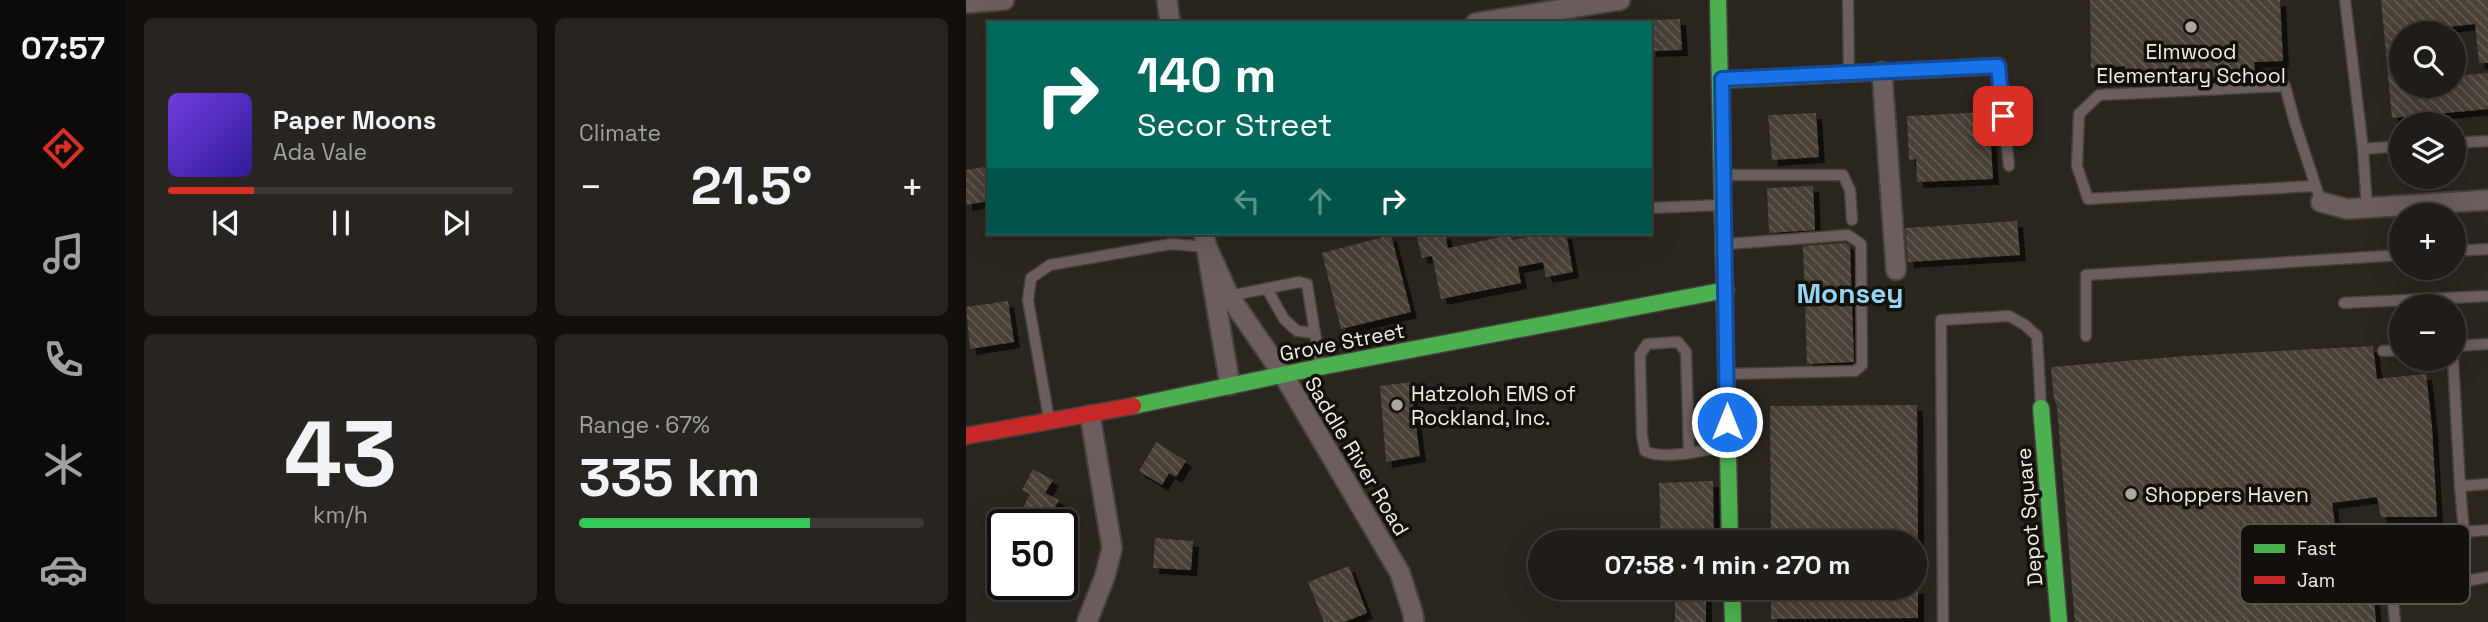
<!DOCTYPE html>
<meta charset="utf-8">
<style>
:root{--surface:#201c17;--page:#282520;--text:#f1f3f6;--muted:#a2a1a1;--line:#3d3a36;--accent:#d93025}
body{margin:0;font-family:"Space Grotesk",sans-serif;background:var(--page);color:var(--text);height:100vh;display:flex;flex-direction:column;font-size:26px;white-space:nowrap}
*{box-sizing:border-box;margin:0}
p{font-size:23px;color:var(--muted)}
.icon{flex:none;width:38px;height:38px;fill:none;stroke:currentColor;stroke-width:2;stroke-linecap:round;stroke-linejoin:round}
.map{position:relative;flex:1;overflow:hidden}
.details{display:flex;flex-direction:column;gap:18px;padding:18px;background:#120f0d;width:840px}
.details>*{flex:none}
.banner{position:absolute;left:21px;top:21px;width:665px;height:214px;border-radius:0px;box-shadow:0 7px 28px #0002,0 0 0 2px var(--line);background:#00695c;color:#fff;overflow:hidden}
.controls{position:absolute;left:1423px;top:21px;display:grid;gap:14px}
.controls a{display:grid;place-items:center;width:77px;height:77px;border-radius:50%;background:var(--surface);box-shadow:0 7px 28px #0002,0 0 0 2px var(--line);font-size:35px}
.speed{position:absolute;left:21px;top:509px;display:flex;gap:14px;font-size:35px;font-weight:700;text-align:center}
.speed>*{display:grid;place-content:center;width:91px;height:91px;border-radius:50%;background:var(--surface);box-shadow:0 7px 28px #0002,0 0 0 2px var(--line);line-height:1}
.speed .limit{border:4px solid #111;border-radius:10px;background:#fff;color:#111}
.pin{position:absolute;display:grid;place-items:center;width:60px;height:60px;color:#fff;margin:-30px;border-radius:14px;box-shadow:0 4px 10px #0006}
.me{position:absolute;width:77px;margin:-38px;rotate:0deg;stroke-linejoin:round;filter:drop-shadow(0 0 5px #0008)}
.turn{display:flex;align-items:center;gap:24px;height:147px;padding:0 35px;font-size:32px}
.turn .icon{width:91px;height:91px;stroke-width:2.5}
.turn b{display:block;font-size:49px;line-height:60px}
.lanes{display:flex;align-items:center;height:66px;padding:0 35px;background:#0003;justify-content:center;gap:35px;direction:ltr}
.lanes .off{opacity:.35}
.big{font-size:52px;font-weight:700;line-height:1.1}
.details .card{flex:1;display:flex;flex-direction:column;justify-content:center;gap:10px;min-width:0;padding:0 24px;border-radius:10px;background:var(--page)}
.details .dial{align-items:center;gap:0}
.dial b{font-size:91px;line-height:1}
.song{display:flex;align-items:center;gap:21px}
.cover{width:84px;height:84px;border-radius:10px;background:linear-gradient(135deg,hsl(260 70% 55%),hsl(250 70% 35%))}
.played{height:7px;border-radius:4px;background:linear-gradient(90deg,var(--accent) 25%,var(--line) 25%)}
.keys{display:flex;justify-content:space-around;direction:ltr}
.heat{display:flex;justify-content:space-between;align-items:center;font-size:38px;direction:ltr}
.charge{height:10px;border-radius:5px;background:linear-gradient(90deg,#34c759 67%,var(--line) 0)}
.details .tiles{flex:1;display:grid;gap:18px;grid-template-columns:repeat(2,1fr)}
.trip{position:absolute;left:562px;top:530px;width:399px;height:70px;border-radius:35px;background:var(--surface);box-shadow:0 7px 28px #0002,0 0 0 2px var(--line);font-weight:700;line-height:70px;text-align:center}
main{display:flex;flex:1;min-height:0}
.tabs{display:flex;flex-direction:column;width:126px;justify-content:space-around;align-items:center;background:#0d0b09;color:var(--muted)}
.tabs .icon{width:49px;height:49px}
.tabs .active{color:var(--accent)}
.tabs b{font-size:32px;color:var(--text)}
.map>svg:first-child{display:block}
.building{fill:url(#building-back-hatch);filter:url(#shadow)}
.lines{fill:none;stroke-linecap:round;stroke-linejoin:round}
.lane-casing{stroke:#45413b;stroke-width:13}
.street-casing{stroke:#45413b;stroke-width:23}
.fast-casing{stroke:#45413b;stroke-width:19}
.jam-casing{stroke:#45413b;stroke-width:19}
.lane{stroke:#6b5e5d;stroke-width:10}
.street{stroke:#6b5e5d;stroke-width:19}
.fast{stroke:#4caf50;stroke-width:16}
.jam{stroke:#c62828;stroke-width:16}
.route-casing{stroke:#114b97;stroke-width:18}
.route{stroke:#1a73e8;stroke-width:12}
.poi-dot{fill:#aba69f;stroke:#13100b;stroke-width:2.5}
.labels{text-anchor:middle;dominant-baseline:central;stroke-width:7;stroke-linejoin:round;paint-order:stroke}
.poi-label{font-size:21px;fill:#f1ece4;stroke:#13100b;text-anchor:start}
.street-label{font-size:21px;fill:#f1ece4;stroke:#13100b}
.district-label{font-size:28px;font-weight:bold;fill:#94d4f5;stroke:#13100b}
.key{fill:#13100b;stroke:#56524c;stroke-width:2}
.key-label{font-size:19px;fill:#f1ece4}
</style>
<main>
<nav class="tabs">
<b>07:57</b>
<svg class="icon active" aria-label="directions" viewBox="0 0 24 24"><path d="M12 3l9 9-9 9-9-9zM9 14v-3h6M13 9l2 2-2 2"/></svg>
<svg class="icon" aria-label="music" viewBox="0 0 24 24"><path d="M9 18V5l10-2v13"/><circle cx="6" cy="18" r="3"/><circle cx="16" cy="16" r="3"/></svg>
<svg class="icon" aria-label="phone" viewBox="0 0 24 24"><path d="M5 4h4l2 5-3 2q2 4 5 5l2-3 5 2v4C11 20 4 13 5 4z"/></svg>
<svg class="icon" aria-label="climate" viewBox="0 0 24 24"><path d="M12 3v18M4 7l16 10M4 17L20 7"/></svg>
<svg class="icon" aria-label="car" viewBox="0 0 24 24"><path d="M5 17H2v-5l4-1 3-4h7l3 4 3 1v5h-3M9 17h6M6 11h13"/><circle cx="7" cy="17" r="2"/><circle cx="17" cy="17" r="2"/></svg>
</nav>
<section class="details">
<div class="tiles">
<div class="card">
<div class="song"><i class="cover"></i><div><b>Paper Moons</b><p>Ada Vale</p></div></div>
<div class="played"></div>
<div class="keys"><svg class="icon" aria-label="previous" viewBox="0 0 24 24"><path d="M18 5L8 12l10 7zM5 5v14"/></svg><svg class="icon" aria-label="pause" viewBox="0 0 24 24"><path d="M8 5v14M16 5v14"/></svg><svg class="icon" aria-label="next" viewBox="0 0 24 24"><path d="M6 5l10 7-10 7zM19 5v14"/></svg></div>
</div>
<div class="card"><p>Climate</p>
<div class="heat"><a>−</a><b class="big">21.5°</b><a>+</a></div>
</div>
<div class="card dial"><b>43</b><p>km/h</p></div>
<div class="card"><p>Range · 67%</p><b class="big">335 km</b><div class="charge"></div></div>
</div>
</section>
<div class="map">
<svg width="1522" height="622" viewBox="0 0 1522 622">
<defs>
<pattern id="building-back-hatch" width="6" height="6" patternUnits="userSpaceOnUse" patternTransform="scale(1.75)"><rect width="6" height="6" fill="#494038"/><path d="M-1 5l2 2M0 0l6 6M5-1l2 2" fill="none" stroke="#645c55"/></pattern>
<filter id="shadow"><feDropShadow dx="6" dy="6" stdDeviation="0" flood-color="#0009"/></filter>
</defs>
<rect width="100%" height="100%" fill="#2a251f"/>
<g class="building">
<path d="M1124 0H1314L1317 61 1288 62 1289 76 1160 82 1159 66 1125 68Z"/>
<path d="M1415 0H1522V63H1513L1509 24 1451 30V33H1435V86H1488V76L1522 73V109L1426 118Z"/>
<path d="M714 19 716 50 684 51V20Z"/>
<path d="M1023 112 1027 179 951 182 950 159 943 160 941 116Z"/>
<path d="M850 113 853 157 806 160 802 115Z"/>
<path d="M23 166V201L0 205V170Z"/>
<path d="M847 186 849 230 803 233 801 188Z"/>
<path d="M1051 221 1054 255 942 262 939 228Z"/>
<path d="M450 233H479L482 248 545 235 546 240 584 233H600L607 272 580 277 577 262 552 267 555 283 475 299 466 256 456 258Z"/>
<path d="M425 235 445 312 375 329 356 253Z"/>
<path d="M880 243 884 246 888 362 841 364 837 246Z"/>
<path d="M42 301 48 342 4 349 0 307Z"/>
<path d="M1407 346 1411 379 1460 374 1466 427 1471 517H1415L1411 497 1366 503 1375 567 1405 564 1410 622H1109L1091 407 1088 399 1085 367 1220 356Z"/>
<path d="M444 382 454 456 420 462 414 386Z"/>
<path d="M951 405 952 542H805L804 406Z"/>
<path d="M190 442 220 461 210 477 203 473 196 485 173 471Z"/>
<path d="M67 469 87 480 79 493 93 500 80 524 55 511 64 494 56 490Z"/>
<path d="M747 481 748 542H695L693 483Z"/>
<path d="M189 538 227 541 225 570 187 568Z"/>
<path d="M383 566 401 613 378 622H358L342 582Z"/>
<rect x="709" y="588" width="31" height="34"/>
<path d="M805 588H952V618L805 619Z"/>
</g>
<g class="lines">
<g class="lane-casing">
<g id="lane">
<path d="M882 0 883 72"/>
<path d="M1379 0 1397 149 1435 146"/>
<path d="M1032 67 1043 166"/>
<path d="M1488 143 1522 141"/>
<path d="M1397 149 1401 208"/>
<path d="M757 175H877L884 190 886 220"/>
<path d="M1348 186 1122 199 1111 166 1113 114 1133 95 1319 86 1329 123 1355 202"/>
<path d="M684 208 757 205"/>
<path d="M761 244 882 235 895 244 896 365 889 371 762 374"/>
<path d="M1488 251 1522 249"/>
<path d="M301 289 318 319 331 331 348 333"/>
<path d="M263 296 333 282 341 284 354 364"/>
<path d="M1378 303 1522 296"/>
<path d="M1120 336V275L1435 255"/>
<path d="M1488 346 1522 344"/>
<path d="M1417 351 1435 350"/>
<path d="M1487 359 1494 486 1522 484"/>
<path d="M83 419 62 300 65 278 84 265 205 244 241 247"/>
<path d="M723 452 720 352 712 342 681 344 674 355 676 436 679 451C699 461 738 450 760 446"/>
<path d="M1498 532 1522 530"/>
<path d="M1426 595 1522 577"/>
<path d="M977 622 975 320 1043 316 1059 325 1071 336 1075 407"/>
<path d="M1429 622 1422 548 1498 532 1494 486"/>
</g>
</g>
<g class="street-casing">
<g id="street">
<path d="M201 0 204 23"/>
<path d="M0 3 38 0"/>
<path d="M510 23 654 0"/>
<path d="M916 72 930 270"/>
<path d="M1355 202 1381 209 1522 200"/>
<path d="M238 233 264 385"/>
<path d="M241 247 263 296 318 376 434 573 447 614 448 622"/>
<path d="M121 622 139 576 146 548 124 415"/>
</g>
</g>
<g class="fast-casing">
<g id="fast">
<path d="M752 0 764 542"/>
<path d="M756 80 1032 66"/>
<path d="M167 406 354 367 760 290"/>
<path d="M1075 408 1093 622"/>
<path d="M766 588 767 622"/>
</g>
</g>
<g class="jam-casing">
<path id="jam" d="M0 436 167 406"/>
</g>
<use href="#lane" class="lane"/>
<use href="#street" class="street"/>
<use href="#fast" class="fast"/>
<use href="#jam" class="jam"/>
</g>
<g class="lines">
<g class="route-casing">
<path id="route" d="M761 422 756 79 1032 66 1037 116"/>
</g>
<use href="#route" class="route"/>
</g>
<g class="poi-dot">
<circle cx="1225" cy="27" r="7"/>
<circle cx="431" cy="405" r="7"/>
<circle cx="1165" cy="494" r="7"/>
</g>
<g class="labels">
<g class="poi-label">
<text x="1225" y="51" text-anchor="middle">Elmwood<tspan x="1225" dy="24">Elementary School</tspan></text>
<text x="445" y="393">Hatzoloh EMS of<tspan x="445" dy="24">Rockland, Inc.</tspan></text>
<text x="1179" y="494">Shoppers Haven</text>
</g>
<g class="street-label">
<text transform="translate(376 342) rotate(-11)">Grove Street</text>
<text transform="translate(391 456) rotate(59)">Saddle River Road</text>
<text transform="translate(1063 517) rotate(-95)">Depot Square</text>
</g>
<g class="district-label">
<text x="884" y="293">Monsey</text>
</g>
</g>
<rect x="1274" y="524" width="230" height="80" rx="10" class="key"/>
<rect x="1288" y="544" width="31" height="9" fill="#4caf50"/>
<rect x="1288" y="576" width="31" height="8" fill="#c62828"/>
<g class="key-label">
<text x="1331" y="555">Fast</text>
<text x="1331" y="587">Jam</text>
</g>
</svg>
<div class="controls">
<a><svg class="icon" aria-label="search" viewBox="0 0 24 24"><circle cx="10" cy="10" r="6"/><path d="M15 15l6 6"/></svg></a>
<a><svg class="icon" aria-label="layers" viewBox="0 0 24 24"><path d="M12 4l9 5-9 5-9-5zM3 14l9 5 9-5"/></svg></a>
<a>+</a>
<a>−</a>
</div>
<div class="speed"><div class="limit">50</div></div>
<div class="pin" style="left:1037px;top:116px;background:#d93025"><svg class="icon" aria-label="arrive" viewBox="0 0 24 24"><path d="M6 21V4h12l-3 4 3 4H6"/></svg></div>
<svg class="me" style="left:761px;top:422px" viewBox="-20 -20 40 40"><circle r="17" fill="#1a73e8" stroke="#fff" stroke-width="3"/><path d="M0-11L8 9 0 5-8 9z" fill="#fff"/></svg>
<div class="trip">07:58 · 1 min · 270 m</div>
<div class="banner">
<div class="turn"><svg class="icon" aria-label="right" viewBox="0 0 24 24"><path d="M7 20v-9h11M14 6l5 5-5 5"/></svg><div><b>140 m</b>Secor Street</div></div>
<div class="lanes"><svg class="icon off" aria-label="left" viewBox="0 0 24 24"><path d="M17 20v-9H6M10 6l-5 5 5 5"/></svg><svg class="icon off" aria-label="ahead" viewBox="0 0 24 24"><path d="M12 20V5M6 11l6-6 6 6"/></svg><svg class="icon" aria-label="right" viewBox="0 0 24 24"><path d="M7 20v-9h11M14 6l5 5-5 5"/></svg></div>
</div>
</div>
</main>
